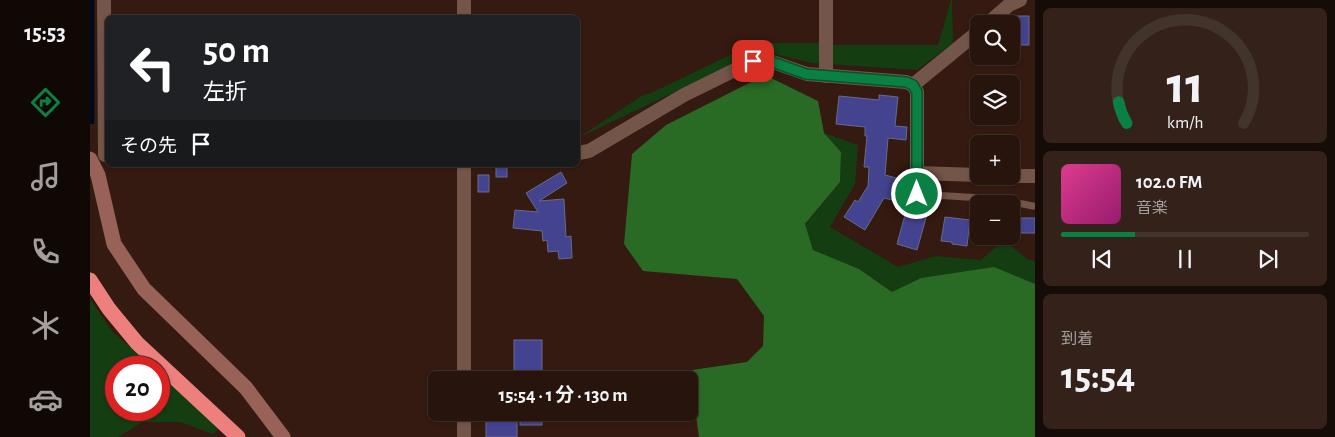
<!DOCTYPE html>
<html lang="ja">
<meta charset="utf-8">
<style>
:root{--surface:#27140c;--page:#33211a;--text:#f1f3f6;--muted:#a49e9d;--line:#43332d;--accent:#0b8043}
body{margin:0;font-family:"Alegreya Sans","Noto Sans JP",sans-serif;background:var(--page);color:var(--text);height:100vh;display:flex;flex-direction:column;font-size:19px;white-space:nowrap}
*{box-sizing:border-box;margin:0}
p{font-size:16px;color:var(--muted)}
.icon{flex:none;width:28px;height:28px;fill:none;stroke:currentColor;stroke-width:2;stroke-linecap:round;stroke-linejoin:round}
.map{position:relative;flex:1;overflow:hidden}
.panel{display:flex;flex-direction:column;gap:8px;padding:8px;background:#150b07;width:300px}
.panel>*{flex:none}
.guide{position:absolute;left:15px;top:15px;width:475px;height:152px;border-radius:8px;box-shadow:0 1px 4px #0004,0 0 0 1px var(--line);background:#202124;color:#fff;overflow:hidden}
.tools{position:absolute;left:880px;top:15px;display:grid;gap:10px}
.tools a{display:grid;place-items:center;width:50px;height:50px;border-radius:8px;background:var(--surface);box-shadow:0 1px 4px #0004,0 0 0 1px var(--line);font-size:25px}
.speed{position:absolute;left:15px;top:356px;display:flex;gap:10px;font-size:25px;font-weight:700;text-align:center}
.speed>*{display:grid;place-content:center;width:65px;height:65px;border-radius:50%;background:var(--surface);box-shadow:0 1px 4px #0004,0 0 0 1px var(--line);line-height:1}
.speed .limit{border:8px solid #d22;background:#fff;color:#111}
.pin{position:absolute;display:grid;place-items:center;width:42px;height:42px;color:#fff;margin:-21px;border-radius:10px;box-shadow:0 2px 8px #0006}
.me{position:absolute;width:55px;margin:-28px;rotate:0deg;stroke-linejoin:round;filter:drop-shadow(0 0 4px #0008)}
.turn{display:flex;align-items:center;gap:18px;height:105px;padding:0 15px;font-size:22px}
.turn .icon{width:65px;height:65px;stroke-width:2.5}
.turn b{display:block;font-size:35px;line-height:42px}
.then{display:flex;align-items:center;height:48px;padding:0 15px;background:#0003;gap:10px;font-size:19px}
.big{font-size:38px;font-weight:700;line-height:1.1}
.panel .tile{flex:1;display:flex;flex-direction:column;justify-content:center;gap:8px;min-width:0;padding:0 18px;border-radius:8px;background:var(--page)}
.panel .dial{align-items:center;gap:0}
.dial svg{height:130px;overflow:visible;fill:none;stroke:var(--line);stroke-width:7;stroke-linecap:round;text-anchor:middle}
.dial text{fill:var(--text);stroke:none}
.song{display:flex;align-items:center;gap:15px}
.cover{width:60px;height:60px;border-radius:8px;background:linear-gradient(135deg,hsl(330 70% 55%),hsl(320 70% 35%))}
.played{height:5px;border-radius:2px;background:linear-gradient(90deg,var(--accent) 30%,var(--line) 30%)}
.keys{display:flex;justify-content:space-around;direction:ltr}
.trip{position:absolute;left:338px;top:371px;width:270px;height:50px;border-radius:8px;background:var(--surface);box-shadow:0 1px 4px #0004,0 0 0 1px var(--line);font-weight:700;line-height:50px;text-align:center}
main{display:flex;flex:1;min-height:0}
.tab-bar{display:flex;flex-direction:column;width:90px;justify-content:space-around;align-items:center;background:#100805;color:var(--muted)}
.tab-bar .icon{width:35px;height:35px}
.tab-bar .current{color:var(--accent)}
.tab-bar b{font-size:22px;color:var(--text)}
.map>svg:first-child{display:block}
.green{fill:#143d11}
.forest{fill:#296b25}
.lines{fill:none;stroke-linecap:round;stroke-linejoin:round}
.stream{stroke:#00091b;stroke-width:4.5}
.building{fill:#444390;stroke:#686a87}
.lane{stroke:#745549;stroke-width:7}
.street{stroke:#745549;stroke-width:14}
.secondary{stroke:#986259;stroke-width:15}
.highway{stroke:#ed807d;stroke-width:15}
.route-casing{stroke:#07532c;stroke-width:12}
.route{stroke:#0b8043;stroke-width:9}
</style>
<main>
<nav class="tab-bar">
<b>15:53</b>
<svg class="icon current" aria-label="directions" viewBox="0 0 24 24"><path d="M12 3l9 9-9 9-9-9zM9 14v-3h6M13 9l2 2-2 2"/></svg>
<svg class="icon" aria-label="music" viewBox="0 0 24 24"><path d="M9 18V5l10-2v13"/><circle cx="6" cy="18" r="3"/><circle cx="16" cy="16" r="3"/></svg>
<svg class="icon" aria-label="phone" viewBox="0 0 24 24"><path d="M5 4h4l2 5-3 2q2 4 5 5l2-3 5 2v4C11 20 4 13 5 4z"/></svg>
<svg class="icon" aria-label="climate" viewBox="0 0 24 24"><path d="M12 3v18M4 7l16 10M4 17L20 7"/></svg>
<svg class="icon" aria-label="car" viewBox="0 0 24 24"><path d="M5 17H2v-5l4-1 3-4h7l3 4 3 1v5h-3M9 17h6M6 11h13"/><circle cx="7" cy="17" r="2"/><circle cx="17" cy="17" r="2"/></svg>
</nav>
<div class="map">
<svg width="945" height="437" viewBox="0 0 945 437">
<rect width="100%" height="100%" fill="#341a10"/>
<g class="green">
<path d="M861 0H862L863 43 827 70 721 63 671 51 488 138 553 95 561 93 665 43H729L744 45H848Z"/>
<path d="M734 133 768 145 765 184 740 227 808 267 846 256 891 260 914 240 937 259 945 261V284L904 268 831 278 802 292 769 269 723 250 715 225 750 182 751 152Z"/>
<path d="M0 299 22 331 62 367 26 368V410H69V374L129 428 123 434 90 422H53L28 437H0Z"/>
</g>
<path class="forest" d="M675 75 728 101 734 133 751 152 750 182 715 224 723 250 769 269 802 292 831 278 904 267 945 284V437H609L606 416 599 407V380H598L602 370 657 362 673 346 674 316 647 279 553 271 534 244 542 154 576 125Z"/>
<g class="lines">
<path class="stream" d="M2 0V122"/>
</g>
<g class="building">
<rect x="922" y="16" width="17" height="29"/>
<path d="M789 95 808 97 805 126 817 127 816 140 798 138 795 175 822 182V194L824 198 841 200 827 250 807 244 818 204 794 198 775 230 754 217 765 200 768 202 778 186 779 167H774L777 136H775V127L746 124 749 96 789 100Z"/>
<rect x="406" y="165" width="11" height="12"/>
<path d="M471 172 477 183 449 201 474 199 476 237 481 236 482 258 469 259 468 251 458 252 457 240 453 241 452 231 423 228 425 210 448 212 436 193Z"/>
<rect x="388" y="175" width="11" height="17"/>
<path d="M855 217 880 220 877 246 862 244V242L851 241Z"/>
<rect x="923" y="218" width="22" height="15"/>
<rect x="424" y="340" width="28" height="40"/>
<rect x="430" y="412" width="22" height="13"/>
<rect x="396" y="416" width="31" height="21"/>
</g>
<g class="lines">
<path class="lane" d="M827 173V194L908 199 943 206"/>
<g class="street">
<path d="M14 0 15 155"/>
<path d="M374 18V0"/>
<path d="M897 24 919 5 930 0"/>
<path d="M736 76V0"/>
<path d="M823 85 889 31"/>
<path d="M488 153 499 151 594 95 663 61 677 60 717 74 816 82 823 85 827 92V173L889 175"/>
<path d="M921 176H945"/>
<path d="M374 380V165"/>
<path d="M374 437V412"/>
</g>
<path class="secondary" d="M0 159 8 175 24 244 54 289 156 388 193 437"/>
<path class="highway" d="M0 280 19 309 47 343 148 437"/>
</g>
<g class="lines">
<g class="route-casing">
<path id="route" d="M663 61 677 60 716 74 816 82 823 85 827 92V194"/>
</g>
<use href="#route" class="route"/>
</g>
</svg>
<div class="tools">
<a><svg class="icon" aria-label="search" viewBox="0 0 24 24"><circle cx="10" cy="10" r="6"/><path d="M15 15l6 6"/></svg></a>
<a><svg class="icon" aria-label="layers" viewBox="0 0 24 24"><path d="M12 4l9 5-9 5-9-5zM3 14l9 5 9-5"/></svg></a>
<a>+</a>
<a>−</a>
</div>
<div class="speed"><div class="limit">20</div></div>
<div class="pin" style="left:663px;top:61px;background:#d93025"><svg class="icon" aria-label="arrive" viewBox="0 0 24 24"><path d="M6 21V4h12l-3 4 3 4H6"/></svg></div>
<svg class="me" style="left:827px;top:194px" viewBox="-20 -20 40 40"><circle r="17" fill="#0b8043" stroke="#fff" stroke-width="3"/><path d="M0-11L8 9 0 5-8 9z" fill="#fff"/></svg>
<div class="trip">15:54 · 1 分 · 130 m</div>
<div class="guide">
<div class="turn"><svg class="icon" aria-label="left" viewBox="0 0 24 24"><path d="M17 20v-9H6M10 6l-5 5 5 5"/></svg><div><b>50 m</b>左折</div></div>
<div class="then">その先<svg class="icon" aria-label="arrive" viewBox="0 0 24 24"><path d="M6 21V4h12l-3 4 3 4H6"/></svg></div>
</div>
</div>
<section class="panel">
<div class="tile dial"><svg viewBox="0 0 100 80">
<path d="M14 69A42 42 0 1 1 86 69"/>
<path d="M14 69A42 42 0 0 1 9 56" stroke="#0b8043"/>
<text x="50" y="56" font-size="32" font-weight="700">11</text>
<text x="50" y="72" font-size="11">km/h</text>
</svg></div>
<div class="tile">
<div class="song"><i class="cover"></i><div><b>102.0 FM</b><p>音楽</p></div></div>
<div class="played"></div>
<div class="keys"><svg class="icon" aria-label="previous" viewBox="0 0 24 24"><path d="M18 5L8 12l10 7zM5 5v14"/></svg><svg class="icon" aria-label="pause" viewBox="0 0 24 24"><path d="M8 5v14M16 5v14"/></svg><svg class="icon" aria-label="next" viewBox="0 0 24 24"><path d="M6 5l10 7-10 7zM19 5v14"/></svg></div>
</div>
<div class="tile"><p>到着</p><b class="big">15:54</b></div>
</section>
</main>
